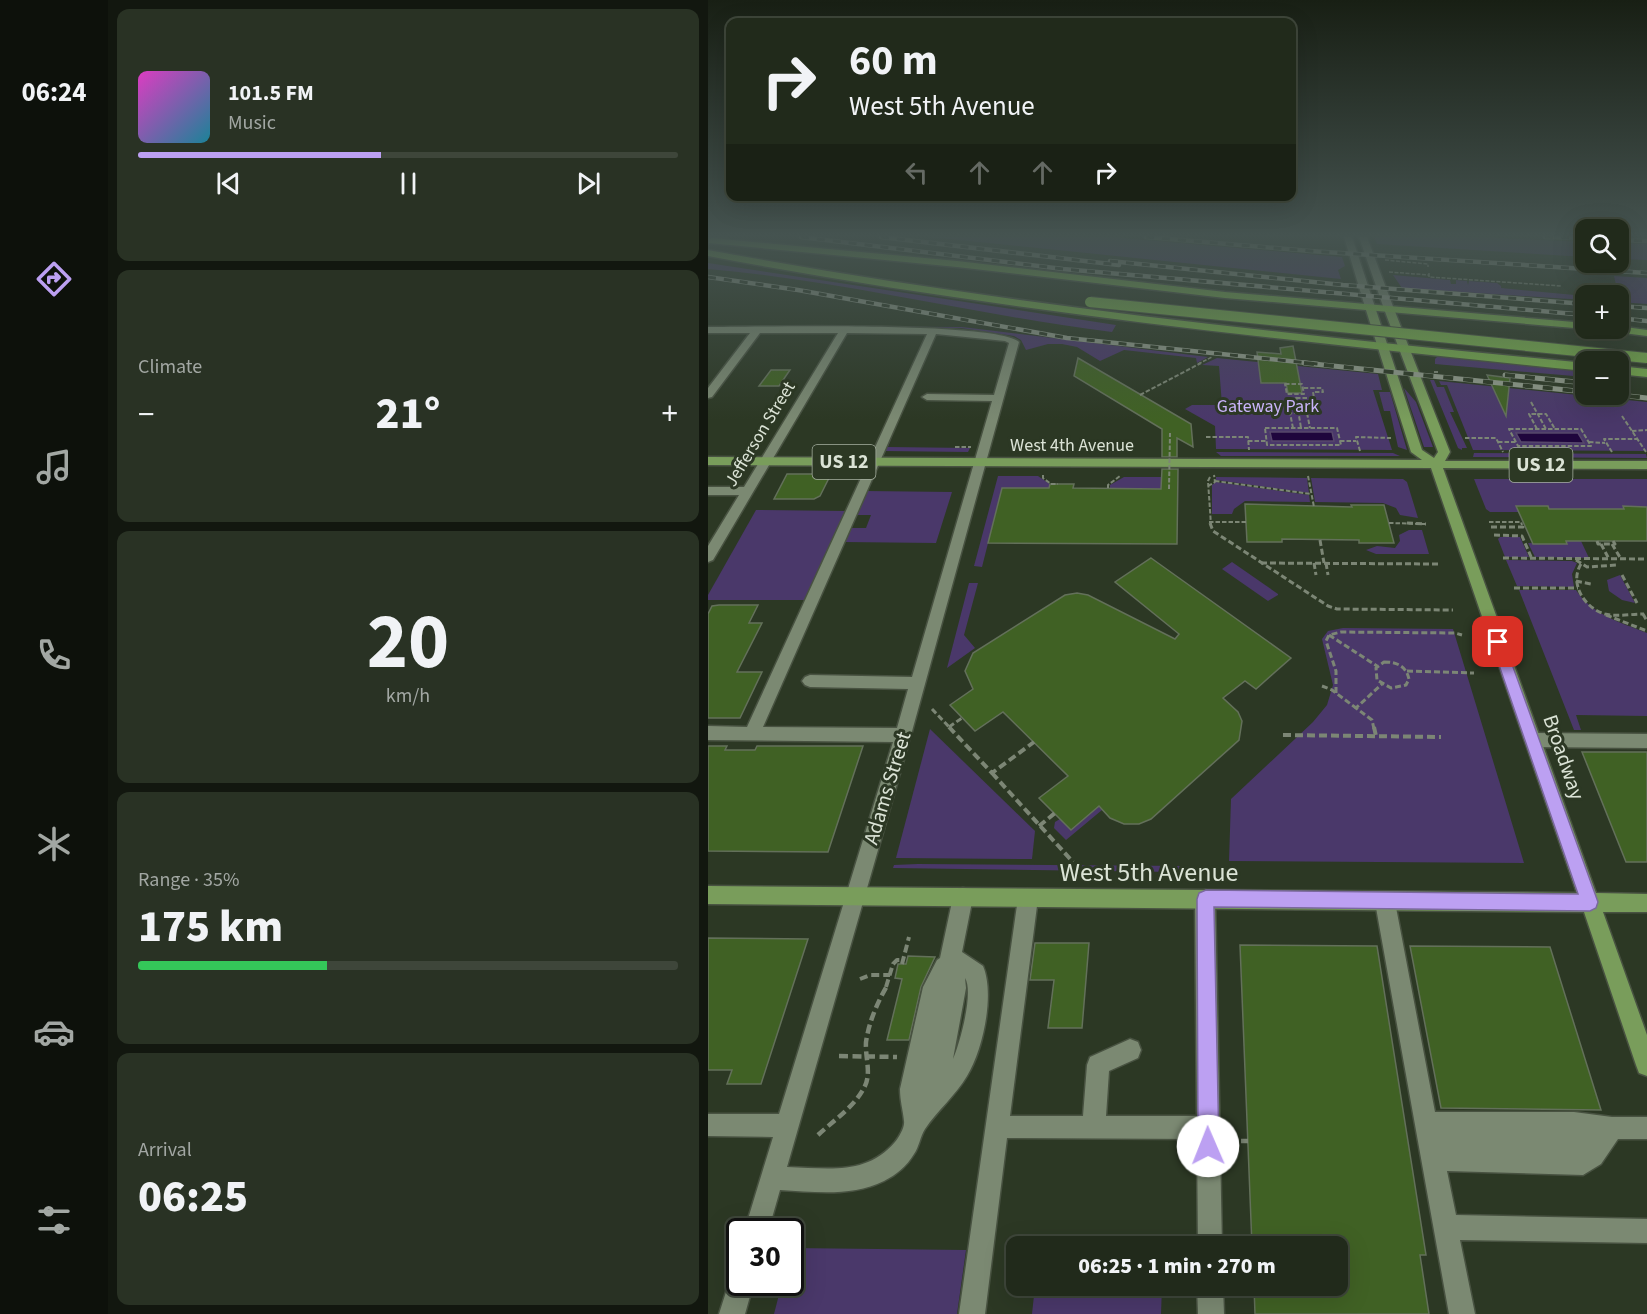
<!DOCTYPE html>
<meta charset="utf-8">
<style>
:root{--surface:#212a1b;--page:#293224;--text:#f1f3f6;--muted:#a2a7a3;--line:#3e463a;--accent:#bca0f2}
body{margin:0;font-family:"Source Sans 3",sans-serif;background:var(--page);color:var(--text);height:100vh;display:flex;flex-direction:column;font-size:22px;white-space:nowrap}
*{box-sizing:border-box;margin:0}
p{font-size:20px;color:var(--muted)}
.icon{flex:none;width:33px;height:33px;fill:none;stroke:currentColor;stroke-width:2;stroke-linecap:round;stroke-linejoin:round}
.map{position:relative;flex:1;overflow:hidden}
.details{display:flex;flex-direction:column;gap:9px;padding:9px;background:#12170f;width:600px}
.details>*{flex:none}
.banner{position:absolute;left:18px;top:18px;width:570px;height:183px;border-radius:12px;box-shadow:0 6px 24px #0002,0 0 0 2px var(--line);background:#212a1b;color:var(--text);overflow:hidden}
.controls{position:absolute;left:867px;top:219px;display:grid;gap:12px}
.controls a{display:grid;place-items:center;width:54px;height:54px;border-radius:12px;background:var(--surface);box-shadow:0 6px 24px #0002,0 0 0 2px var(--line);font-size:30px}
.speed{position:absolute;left:18px;top:1218px;display:flex;gap:12px;font-size:30px;font-weight:700;text-align:center}
.speed>*{display:grid;place-content:center;width:78px;height:78px;border-radius:50%;background:var(--surface);box-shadow:0 6px 24px #0002,0 0 0 2px var(--line);line-height:1}
.speed .limit{border:3px solid #111;border-radius:9px;background:#fff;color:#111}
.pin{position:absolute;display:grid;place-items:center;width:51px;height:51px;color:#fff;margin:-26px;border-radius:12px;box-shadow:0 3px 9px #0006}
.me{position:absolute;width:66px;margin:-33px;rotate:359deg;stroke-linejoin:round;filter:drop-shadow(0 0 4px #0008)}
.turn{display:flex;align-items:center;gap:21px;height:126px;padding:0 24px;font-size:27px}
.turn .icon{width:78px;height:78px;stroke-width:2.5}
.turn b{display:block;font-size:42px;line-height:51px}
.lanes{display:flex;align-items:center;height:57px;padding:0 24px;background:#0003;justify-content:center;gap:30px;direction:ltr}
.lanes .off{opacity:.35}
.big{font-size:45px;font-weight:800;line-height:1.1}
.details .card{flex:1;display:flex;flex-direction:column;justify-content:center;gap:9px;min-width:0;padding:0 21px;border-radius:12px;background:var(--page)}
.details .dial{align-items:center;gap:0}
.dial b{font-size:78px;line-height:1}
.song{display:flex;align-items:center;gap:18px}
.cover{width:72px;height:72px;border-radius:9px;background:linear-gradient(135deg,hsl(310 70% 55%),hsl(190 70% 35%))}
.played{height:6px;border-radius:3px;background:linear-gradient(90deg,var(--accent) 45%,var(--line) 45%)}
.keys{display:flex;justify-content:space-around;direction:ltr}
.heat{display:flex;justify-content:space-between;align-items:center;font-size:33px;direction:ltr}
.charge{height:9px;border-radius:4px;background:linear-gradient(90deg,#34c759 35%,var(--line) 0)}
.trip{position:absolute;left:298px;top:1236px;width:342px;height:60px;border-radius:12px;background:var(--surface);box-shadow:0 6px 24px #0002,0 0 0 2px var(--line);font-weight:800;line-height:60px;text-align:center}
main{display:flex;flex:1;min-height:0}
.tab-bar{display:flex;flex-direction:column;width:108px;justify-content:space-around;align-items:center;background:#0d110b;color:var(--muted)}
.tab-bar .icon{width:42px;height:42px}
.tab-bar .on{color:var(--accent)}
.tab-bar b{font-size:27px;color:var(--text)}
.map>svg:first-child{display:block}
.green{fill:#4a386a}
.water{fill:#1f063d;stroke:#57486b;stroke-width:1.5}
.building{fill:#406124;stroke:#63705a;stroke-width:1.5}
.lines{fill:none;stroke-linecap:round;stroke-linejoin:round}
.minor-casing{stroke:#485241;stroke-width:3}
.major-casing{stroke:#485241;stroke-width:3}
.highway-casing{stroke:#485241;stroke-width:3}
.path-far4{stroke:#7c8675;stroke-width:1.5;stroke-dasharray:4 1.5;stroke-linecap:butt}
.path-far3{stroke:#7c8675;stroke-width:2;stroke-dasharray:4.5 2;stroke-linecap:butt}
.path-far2{stroke:#7c8675;stroke-width:3;stroke-dasharray:6 3;stroke-linecap:butt}
.path-far1{stroke:#7c8675;stroke-width:4;stroke-dasharray:8 4;stroke-linecap:butt}
.path{stroke:#7c8675;stroke-width:4.5;stroke-dasharray:9 4.5;stroke-linecap:butt}
.minor{fill:#7b8972;fill-rule:evenodd}
.major{fill:#799d5b;fill-rule:evenodd}
.highway{fill:#77ab4c;fill-rule:evenodd}
.rail-far1-casing{stroke:#909a8a;stroke-width:4.5}
.rail-casing{stroke:#909a8a;stroke-width:5}
.rail-far1{stroke:#2c3824;stroke-width:3;stroke-dasharray:8;stroke-linecap:butt}
.rail{stroke:#2c3824;stroke-width:4;stroke-dasharray:10;stroke-linecap:butt}
.highway-bridge-casing{stroke:#485241;stroke-width:12;stroke-linecap:butt}
.path-bridge{stroke:#7c8675;stroke-width:2;stroke-dasharray:4.5 2;stroke-linecap:butt}
.highway-bridge{stroke:#77ab4c;stroke-width:10}
.route{fill:#bca0f2;stroke:#7a689d;stroke-width:1.5}
.labels{text-anchor:middle;dominant-baseline:central;stroke-width:6;stroke-linejoin:round;paint-order:stroke}
.far-park-label{font-size:18px;fill:#cab4fb;stroke:#2c3824}
.far-street-label{font-size:18px;fill:#dbe3d6;stroke:#2c3824}
.shield{fill:#2c3824;stroke:#a6b0a1;stroke-width:1.5}
.shield-label{font-size:20px;font-weight:bold;fill:#dbe3d6}
.street-label{font-size:21px;fill:#dbe3d6;stroke:#2c3824}
.near-street-label{font-size:26px;fill:#dbe3d6;stroke:#2c3824}
</style>
<main>
<nav class="tab-bar">
<b>06:24</b>
<svg class="icon on" aria-label="directions" viewBox="0 0 24 24"><path d="M12 3l9 9-9 9-9-9zM9 14v-3h6M13 9l2 2-2 2"/></svg>
<svg class="icon" aria-label="music" viewBox="0 0 24 24"><path d="M9 18V5l10-2v13"/><circle cx="6" cy="18" r="3"/><circle cx="16" cy="16" r="3"/></svg>
<svg class="icon" aria-label="phone" viewBox="0 0 24 24"><path d="M5 4h4l2 5-3 2q2 4 5 5l2-3 5 2v4C11 20 4 13 5 4z"/></svg>
<svg class="icon" aria-label="climate" viewBox="0 0 24 24"><path d="M12 3v18M4 7l16 10M4 17L20 7"/></svg>
<svg class="icon" aria-label="car" viewBox="0 0 24 24"><path d="M5 17H2v-5l4-1 3-4h7l3 4 3 1v5h-3M9 17h6M6 11h13"/><circle cx="7" cy="17" r="2"/><circle cx="17" cy="17" r="2"/></svg>
<svg class="icon" aria-label="filters" viewBox="0 0 24 24"><path d="M4 7h16M4 17h16"/><circle cx="9" cy="7" r="2"/><circle cx="15" cy="17" r="2"/></svg>
</nav>
<section class="details">
<div class="card">
<div class="song"><i class="cover"></i><div><b>101.5 FM</b><p>Music</p></div></div>
<div class="played"></div>
<div class="keys"><svg class="icon" aria-label="previous" viewBox="0 0 24 24"><path d="M18 5L8 12l10 7zM5 5v14"/></svg><svg class="icon" aria-label="pause" viewBox="0 0 24 24"><path d="M8 5v14M16 5v14"/></svg><svg class="icon" aria-label="next" viewBox="0 0 24 24"><path d="M6 5l10 7-10 7zM19 5v14"/></svg></div>
</div>
<div class="card"><p>Climate</p>
<div class="heat"><a>−</a><b class="big">21°</b><a>+</a></div>
</div>
<div class="card dial"><b>20</b><p>km/h</p></div>
<div class="card"><p>Range · 35%</p><b class="big">175 km</b><div class="charge"></div></div>
<div class="card"><p>Arrival</p><b class="big">06:25</b></div>
</section>
<div class="map">
<svg width="939" height="1314" viewBox="0 0 939 1314">
<rect width="100%" height="100%" fill="#2c3824"/>
<g class="green">
<path d="M222 237H403L634 257 637 266 630 270 633 279Z"/>
<path d="M666 237H769L877 242V257L669 244Z"/>
<path d="M911 243 939 244V260L911 259Z"/>
<path d="M0 263 408 325 404 332C268 315 136 281 0 269Z"/>
<path d="M685 275 742 280 743 284H748V280L759 281 760 285 761 281 789 283 793 286V288L877 296V300L694 288Z"/>
<path d="M906 276 939 278V304L911 302V297H914L910 293Z"/>
<path d="M41 326 254 327 500 357 489 363 488 358 416 350 392 361 369 347 354 344H340L318 350 313 340 306 336 253 328Z"/>
<path d="M730 356 877 370V377L727 364V359Z"/>
<path d="M509 358 670 374 674 390H665L684 450 508 449 507 426 477 409 484 405H514L511 366 494 365Z"/>
<path d="M722 380H726L729 387H736L746 412H742L759 448H754V450L750 448Z"/>
<path d="M731 381 939 402V451L765 450 739 385H733Z"/>
<path d="M696 388 708 402 725 447H716Z"/>
<path d="M671 392H682L699 450 690 447 682 411H676Z"/>
<path d="M192 414 180 447 262 448 260 452 176 451Z"/>
<path d="M508 452 685 453 692 456H513Z"/>
<path d="M766 453 938 454 939 458 765 457Z"/>
<path d="M290 476H330L342 484 341 488H294L274 567 266 566Z"/>
<path d="M416 477H455L470 489 402 488V485Z"/>
<path d="M508 477 599 478 601 493 508 480Z"/>
<path d="M603 478 695 479 699 482 710 518 692 515 688 508 675 503 607 502Z"/>
<path d="M766 479H939V507L915 506 916 509H841L840 506H808L811 512H782L778 509Z"/>
<path d="M508 482 601 495 602 502 537 501 526 509 524 514H504V485Z"/>
<path d="M158 491 244 492 228 543 136 542 141 528H158L163 515H147Z"/>
<path d="M48 510 138 511 98 600H0V595Z"/>
<path d="M701 530H714L721 554H668L658 550 669 546 687 548 692 541 691 535Z"/>
<path d="M792 537H812L821 557H797L790 539Z"/>
<path d="M858 541H873L881 558 827 557 820 543 858 544Z"/>
<path d="M798 560 864 561 869 563 864 574 866 587 809 586Z"/>
<path d="M524 562 570 594V595L560 601 514 569Z"/>
<path d="M912 575 927 603 914 600 901 591 899 580Z"/>
<path d="M261 583H270L256 635 267 648 239 668Z"/>
<path d="M811 590H868C884 615 912 622 939 633V716L868 715 873 730H866Z"/>
<path d="M635 628 745 629 816 863 521 861 523 799 605 722 619 705 625 685 614 639 620 631Z"/>
<path d="M222 729 327 831 324 859 188 858Z"/>
<path d="M390 806 394 810 358 840 346 828 347 822 352 819Z"/>
<path d="M210 864 479 866 467 872 185 868 186 865Z"/>
<path d="M83 1248 258 1250 249 1314H66L74 1283 82 1282Z"/>
<path d="M327 1286H454L453 1314H324Z"/>
</g>
<g class="water">
<path d="M562 432H624L626 441H564Z"/>
<path d="M808 433H870L876 443 813 442Z"/>
</g>
<g class="building">
<path d="M585 346 594 393H580L578 383H553L549 352 573 354 572 348Z"/>
<path d="M370 358 483 424 485 447 469 438V457H454V429L366 376Z"/>
<path d="M63 370H82L71 386H51Z"/>
<path d="M779 375 802 378 798 416Z"/>
<path d="M454 469H470L469 544 280 543 294 488H341L342 484H366L365 488 453 489Z"/>
<path d="M79 474H118L117 476H122L112 496 106 499H66Z"/>
<path d="M537 504 644 507 643 505H676L686 543H651V540L574 539V542H539Z"/>
<path d="M808 506H840L841 509H916L915 506 939 507V541H858L859 544H825Z"/>
<path d="M443 558 583 658 548 689 537 681 515 698 530 712 534 721 531 740 443 819 431 824H416L402 818 391 806 363 830 331 798 360 776 295 712 267 731 242 705 265 689 257 671 265 653 357 595 369 593 380 595 467 639 471 634 407 582Z"/>
<path d="M11 605H50L41 623H54L29 672H54L32 718H0V614L4 606Z"/>
<path d="M0 746H19L17 750H47L49 746H155L120 852 0 851Z"/>
<path d="M874 752H939V862H918Z"/>
<path d="M0 938 100 939 53 1084H19L24 1070H0Z"/>
<path d="M327 943H381L374 1028H340L346 980H322Z"/>
<path d="M532 945 669 946 718 1255H712L721 1314H547L546 1286H630V1246H544Z"/>
<path d="M702 946 842 947 893 1110 733 1108Z"/>
<path d="M200 956 227 957 213 987 201 1040H179L194 979 187 978 190 964H198Z"/>
</g>
<g class="lines">
<g class="minor-casing">
<g id="minor">
<path d="M636 237H644L667 307 665 309 657 307Z"/>
<path d="M651 237H659L686 309 684 311 676 309Z"/>
<path d="M0 327C45 327 289 321 311 342L203 735 79 1167C120 1168 158 1176 187 1142 191 1137 197 1127 196 1121 195 1110 192 1101 192 1089L215 987 229 960 232 958 245 897 248 890 255 888 262 890 265 897 254 952 275 966C287 994 275 1050 259 1076 248 1095 229 1111 217 1129 212 1137 211 1147 206 1154 199 1166 188 1175 176 1181 144 1197 107 1192 72 1190L60 1232H36L65 1137 0 1136V1114H71L185 742 0 740V726L39 727 219 334 139 333 5 560 0 562V546L31 495H0V487H36L130 333H52L4 397 0 398V388L42 333H0ZM228 334 297 341 301 343 286 395 219 394 214 397 219 400 284 401 204 677 102 675 97 677 94 681 97 685 102 687 200 689 189 728 55 727ZM257 978C266 992 252 1043 245 1059L258 988Z"/>
<path d="M825 733 939 734V748L825 747 819 745 817 740 819 735Z"/>
<path d="M320 889 327 891 330 898 302 1116H375L379 1065 382 1057 422 1039 430 1042 433 1050 430 1058 401 1071 398 1116H489L487 899 490 892 497 890 504 892 507 899 514 1246H490L489 1139 299 1138 277 1314H251L310 898 313 891Z"/>
<path d="M677 893 684 895 687 902 727 1112H866L904 1117H939V1139H910L893 1164 875 1175 739 1171 748 1215 939 1219V1243L752 1240 767 1314H741L667 902 670 895Z"/>
<path d="M32 1270V1282H46L37 1314H11L24 1273Z"/>
<path d="M489 1286H515L516 1314H490Z"/>
</g>
</g>
<g class="major-casing">
<path id="major" d="M662 304 667 307 714 450 726 458 730 452 676 309 678 307 686 309 742 452 737 461H939V469L735 468 888 893 939 894V912H895L939 1035V1076L931 1073 928 1065 876 912 0 904V886L869 893 723 468 0 465V457L714 460 703 452 657 307Z"/>
</g>
<g class="highway-casing">
<g id="highway">
<path d="M4 238 249 261 517 292 878 323V328H882L878 329 517 298 249 267 1 243V239Z"/>
<path d="M0 250C291 304 583 335 878 363V371C583 341 291 311 0 256Z"/>
<path d="M910 326 939 330V336L899 331 894 328H910Z"/>
<path d="M910 366 939 369V377L910 374Z"/>
</g>
</g>
<g class="path-far4">
<path d="M677 260 720 264V267"/>
<path d="M681 272 721 275"/>
<path d="M721 273V277L853 286"/>
<path d="M490 364 504 357"/>
</g>
<g class="path-far3">
<path d="M726 372H730"/>
<path d="M577 384H594L596 394H579Z"/>
<path d="M432 395 493 363"/>
<path d="M588 397 593 428"/>
<path d="M588 398H606L605 392H615L614 388H595"/>
<path d="M823 402 838 429"/>
<path d="M914 416 938 452"/>
<path d="M557 428H629L633 445H559Z"/>
<path d="M585 428 582 413H599L602 428"/>
<path d="M801 429H873L883 446H810Z"/>
<path d="M829 429 821 414H838L847 429"/>
<path d="M924 431 939 430"/>
<path d="M498 437H540L541 450"/>
<path d="M757 438H788L795 452"/>
<path d="M540 441H558"/>
<path d="M632 441H648"/>
<path d="M790 442H807"/>
<path d="M881 442 897 443"/>
<path d="M247 447H263"/>
<path d="M652 451 648 437 683 438"/>
<path d="M904 452 896 439H930"/>
<path d="M335 475V478L343 484H350"/>
<path d="M600 476 606 507"/>
<path d="M502 477 500 481 503 525"/>
<path d="M507 481 603 494"/>
<path d="M500 486 507 482 506 475"/>
<path d="M400 488V485L412 476"/>
<path d="M501 522H538"/>
<path d="M781 522H813L814 525"/>
<path d="M681 523 718 524"/>
</g>
<g class="path-far2">
<path d="M502 523 505 531 620 606 629 609 745 610"/>
<path d="M699 523 718 524"/>
<path d="M783 527H815L814 523"/>
<path d="M786 535 814 536 824 559"/>
<path d="M612 540 616 563"/>
<path d="M889 541 890 544H907L905 541"/>
<path d="M893 544 901 559"/>
<path d="M904 544 913 559"/>
<path d="M795 558 939 559"/>
<path d="M868 560 879 567 909 565"/>
<path d="M553 563 731 564"/>
<path d="M606 563 608 575"/>
<path d="M618 563 620 575"/>
<path d="M873 564C861 583 876 608 897 614 909 617 923 614 936 614"/>
<path d="M914 575 929 603"/>
<path d="M868 581 883 584"/>
<path d="M806 588H870"/>
<path d="M935 614 939 621"/>
<path d="M898 615 939 631"/>
<path d="M621 635 669 666"/>
<path d="M676 662C689 662 698 666 701 679L698 685 683 688 669 680 668 668Z"/>
<path d="M699 671 766 673"/>
<path d="M614 686 624 690 648 708"/>
<path d="M628 693V671L618 641 621 635 633 632 747 633 754 635"/>
<path d="M224 709 243 729"/>
<path d="M241 727 254 718"/>
<path d="M666 729 664 720 648 708 674 684"/>
</g>
<g class="path-far1">
<path d="M241 727 284 773 326 742"/>
<path d="M666 727 668 736"/>
<path d="M575 735 733 737"/>
<path d="M284 773 365 862"/>
<path d="M331 826 347 813"/>
<path d="M194 964 201 937"/>
<path d="M152 979 162 975H182"/>
<path d="M178 987 185 964 189 960H195"/>
</g>
<g class="path">
<path d="M131 1056 189 1057"/>
<path d="M110 1135C125 1121 146 1107 156 1088 164 1074 157 1058 158 1042 161 1022 169 1003 179 986"/>
<path d="M533 1141H540"/>
</g>
<use href="#minor" class="minor"/>
<use href="#major" class="major"/>
<use href="#highway" class="highway"/>
<g class="rail-far1-casing">
<g id="rail-far1">
<path d="M93 237 355 269 878 315"/>
<path d="M173 237 411 265"/>
<path d="M438 237 602 251 939 273"/>
<path d="M837 237 878 238"/>
<path d="M910 240 939 241"/>
<path d="M402 261 635 285 878 304"/>
<path d="M0 277 90 290 359 338 610 364"/>
<path d="M910 306 939 308"/>
<path d="M910 318 939 321"/>
</g>
</g>
<g class="rail-casing">
<g id="rail">
<path d="M596 363 878 392"/>
<path d="M797 375 878 383"/>
<path d="M902 394 939 398"/>
</g>
</g>
<use href="#rail-far1" class="rail-far1"/>
<use href="#rail" class="rail"/>
<g class="highway-bridge-casing">
<path id="highway-bridge" d="M382 302 939 358"/>
</g>
<path class="path-bridge" d="M461 489 462 433"/>
<use href="#highway-bridge" class="highway-bridge"/>
</g>
<linearGradient id="sky" x2="0" y2="1"><stop stop-color="#181f14"/><stop offset="0.56" stop-color="#455350"/><stop offset="1" stop-color="#455350" stop-opacity="0"/></linearGradient>
<rect width="939" height="420" fill="url(#sky)"/>
<path class="route" d="M790 636 796 642 890 902 888 908 882 911 506 907 511 1146 508 1154 500 1157 493 1154 490 1146 489 899 491 893 498 890 870 894 783 642Z"/>
<g class="labels">
<g class="far-park-label">
<text x="560" y="406">Gateway Park</text>
</g>
<g class="far-street-label">
<text transform="translate(52 434) rotate(-59)">Jefferson Street</text>
<text x="364" y="445">West 4th Avenue</text>
</g>
<g class="shield">
<rect x="104.5" y="445" width="63" height="34" rx="4.5"/>
<rect x="801.5" y="448" width="63" height="34" rx="4.5"/>
</g>
<g class="shield-label">
<text x="136" y="462">US 12</text>
<text x="833" y="465">US 12</text>
</g>
<g class="street-label">
<text transform="translate(856 757) rotate(71)">Broadway</text>
<text transform="translate(179 788) rotate(-73)">Adams Street</text>
</g>
<g class="near-street-label">
<text x="441" y="872">West 5th Avenue</text>
</g>
</g>
</svg>
<div class="controls">
<a><svg class="icon" aria-label="search" viewBox="0 0 24 24"><circle cx="10" cy="10" r="6"/><path d="M15 15l6 6"/></svg></a>
<a>+</a>
<a>−</a>
</div>
<div class="speed"><div class="limit">30</div></div>
<div class="pin" style="left:790px;top:642px;background:#d93025"><svg class="icon" aria-label="arrive" viewBox="0 0 24 24"><path d="M6 21V4h12l-3 4 3 4H6"/></svg></div>
<svg class="me" style="left:500px;top:1146px" viewBox="-20 -20 40 40"><circle r="19" fill="#fff"/><path d="M0-13L10 11 0 6-10 11z" fill="#bca0f2"/></svg>
<div class="trip">06:25 · 1 min · 270 m</div>
<div class="banner">
<div class="turn"><svg class="icon" aria-label="right" viewBox="0 0 24 24"><path d="M7 20v-9h11M14 6l5 5-5 5"/></svg><div><b>60 m</b>West 5th Avenue</div></div>
<div class="lanes"><svg class="icon off" aria-label="left" viewBox="0 0 24 24"><path d="M17 20v-9H6M10 6l-5 5 5 5"/></svg><svg class="icon off" aria-label="ahead" viewBox="0 0 24 24"><path d="M12 20V5M6 11l6-6 6 6"/></svg><svg class="icon off" aria-label="ahead" viewBox="0 0 24 24"><path d="M12 20V5M6 11l6-6 6 6"/></svg><svg class="icon" aria-label="right" viewBox="0 0 24 24"><path d="M7 20v-9h11M14 6l5 5-5 5"/></svg></div>
</div>
</div>
</main>
